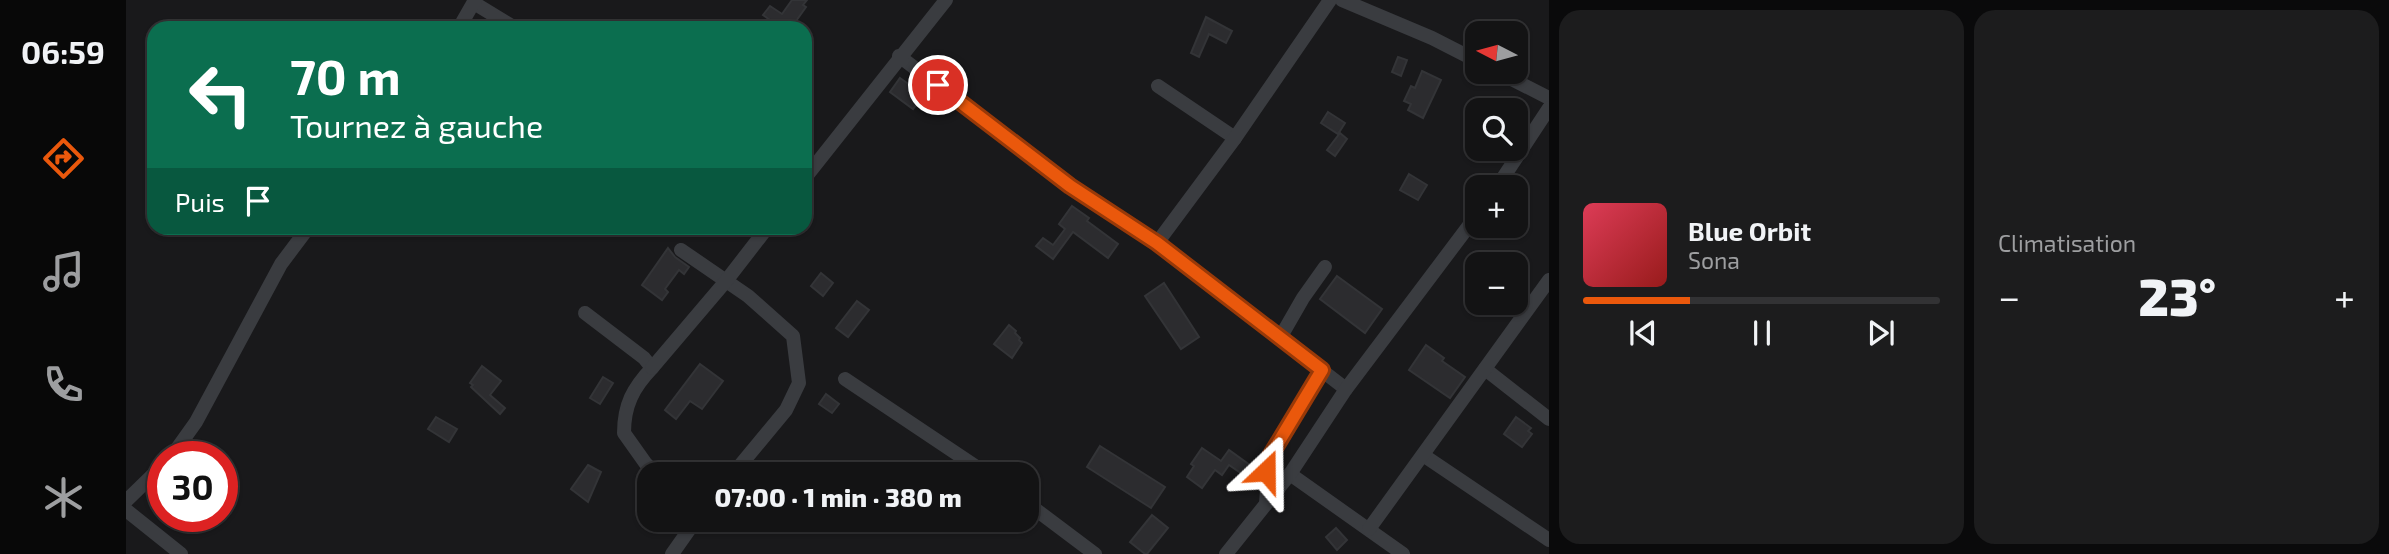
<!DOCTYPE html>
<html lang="fr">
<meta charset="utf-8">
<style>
:root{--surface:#131314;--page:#1c1c1d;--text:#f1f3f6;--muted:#9d9ea0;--line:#323234;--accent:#ea580c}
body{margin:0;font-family:"Exo 2",sans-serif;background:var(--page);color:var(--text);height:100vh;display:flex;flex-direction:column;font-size:26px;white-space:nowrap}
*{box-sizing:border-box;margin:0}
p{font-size:23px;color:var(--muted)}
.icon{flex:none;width:38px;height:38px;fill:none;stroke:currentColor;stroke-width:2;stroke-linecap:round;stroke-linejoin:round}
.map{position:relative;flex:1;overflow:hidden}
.details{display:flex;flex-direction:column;gap:10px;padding:10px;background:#0a0a0b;width:840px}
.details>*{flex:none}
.top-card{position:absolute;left:21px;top:21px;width:665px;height:214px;border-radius:21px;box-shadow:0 2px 5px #0004,0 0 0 2px var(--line);background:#0b6e4f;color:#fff;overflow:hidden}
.needle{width:46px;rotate:276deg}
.tools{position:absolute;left:1339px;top:21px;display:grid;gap:14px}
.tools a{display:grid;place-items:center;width:63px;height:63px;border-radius:14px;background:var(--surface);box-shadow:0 2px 5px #0004,0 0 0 2px var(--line);font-size:35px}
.speed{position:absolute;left:21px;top:441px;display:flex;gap:14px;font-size:35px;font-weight:700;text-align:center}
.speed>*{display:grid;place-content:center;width:91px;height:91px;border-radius:50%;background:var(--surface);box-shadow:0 2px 5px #0004,0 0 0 2px var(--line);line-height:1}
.speed .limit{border:10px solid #d22;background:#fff;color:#111}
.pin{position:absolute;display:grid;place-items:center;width:60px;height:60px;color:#fff;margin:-30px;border:4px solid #fff;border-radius:50%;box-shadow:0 2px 7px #0007}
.me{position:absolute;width:77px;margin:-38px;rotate:23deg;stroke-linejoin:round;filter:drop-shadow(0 0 5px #0008)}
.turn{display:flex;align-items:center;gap:24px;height:147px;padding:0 28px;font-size:32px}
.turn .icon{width:91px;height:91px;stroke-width:2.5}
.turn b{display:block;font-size:49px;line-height:60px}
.then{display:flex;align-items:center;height:66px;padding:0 28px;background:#0003;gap:14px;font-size:26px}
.big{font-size:52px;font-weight:800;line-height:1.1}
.details .card{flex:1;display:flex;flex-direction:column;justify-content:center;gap:10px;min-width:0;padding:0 24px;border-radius:21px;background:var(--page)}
.song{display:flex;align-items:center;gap:21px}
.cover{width:84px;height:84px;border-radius:10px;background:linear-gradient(135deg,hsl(350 70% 55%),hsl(0 70% 35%))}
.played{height:7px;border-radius:4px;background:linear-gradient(90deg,var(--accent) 30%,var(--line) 30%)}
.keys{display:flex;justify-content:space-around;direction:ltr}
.heat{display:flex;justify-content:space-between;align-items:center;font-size:38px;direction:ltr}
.details .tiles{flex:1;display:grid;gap:10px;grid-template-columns:repeat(2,1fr)}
.trip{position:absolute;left:511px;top:462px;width:402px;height:70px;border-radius:21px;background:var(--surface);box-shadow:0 2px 5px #0004,0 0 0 2px var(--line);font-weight:800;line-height:70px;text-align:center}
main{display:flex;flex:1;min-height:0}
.tabs{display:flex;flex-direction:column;width:126px;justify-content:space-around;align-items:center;background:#080808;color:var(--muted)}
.tabs .icon{width:49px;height:49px}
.tabs .selected{color:var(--accent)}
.tabs b{font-size:32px;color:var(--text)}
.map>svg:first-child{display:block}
.building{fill:#2c2c2f;stroke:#333437;stroke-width:2}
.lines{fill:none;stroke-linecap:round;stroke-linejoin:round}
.minor{stroke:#3a3c40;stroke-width:14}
.route-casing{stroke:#983908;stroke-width:18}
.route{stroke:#ea580c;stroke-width:12}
</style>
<main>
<nav class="tabs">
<b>06:59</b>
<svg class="icon selected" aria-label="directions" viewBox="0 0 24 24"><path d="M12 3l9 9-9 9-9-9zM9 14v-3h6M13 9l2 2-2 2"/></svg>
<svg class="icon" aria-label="music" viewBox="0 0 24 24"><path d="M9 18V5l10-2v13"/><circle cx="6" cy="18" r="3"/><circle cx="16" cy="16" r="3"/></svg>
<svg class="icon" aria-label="phone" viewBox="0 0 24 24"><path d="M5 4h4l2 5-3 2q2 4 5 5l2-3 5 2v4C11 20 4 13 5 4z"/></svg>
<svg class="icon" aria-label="climate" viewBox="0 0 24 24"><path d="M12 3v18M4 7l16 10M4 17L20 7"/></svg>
</nav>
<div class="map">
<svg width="1423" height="554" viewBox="0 0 1423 554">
<rect width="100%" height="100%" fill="#19191b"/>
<g class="building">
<path d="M666 0H681L677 5 680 7 665 28H644L648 23 637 15 644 6 656 14Z"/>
<path d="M1080 17 1106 31 1100 43 1083 34 1073 57 1065 53Z"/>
<path d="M1272 57 1281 60 1275 76 1266 72Z"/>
<path d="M1296 71 1315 80 1297 118 1282 110 1285 104 1278 101 1285 86 1289 88Z"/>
<path d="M774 78 798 95 787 109 764 92Z"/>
<path d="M1202 112 1219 123 1212 134 1195 123Z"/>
<path d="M1214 133 1221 139 1209 156 1201 150Z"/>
<path d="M1283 174 1301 185 1292 200 1274 190Z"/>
<path d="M946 206 963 218 961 221 992 244 982 258 947 232 927 259 910 246 917 238 927 245 939 229 933 224Z"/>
<path d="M542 248 549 257 563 267 558 274 553 270 539 289 542 292 536 300 516 285Z"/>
<path d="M695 273 707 283 697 296 685 286Z"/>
<path d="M1211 276 1256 309 1239 333 1194 299Z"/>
<path d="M1038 283 1073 337 1055 349 1019 296Z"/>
<path d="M731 301 743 310 722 337 710 328Z"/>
<path d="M883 325 890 331 889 333 894 338 893 340 896 343 886 358 868 344Z"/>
<path d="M1300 345 1318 358 1316 361 1339 377 1324 398 1283 370Z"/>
<path d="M574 364 597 381 576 409 564 401 550 419 539 410Z"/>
<path d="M356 366 375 381 364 395 379 408 374 414 345 387 347 385 344 383Z"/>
<path d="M477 377 487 383 474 404 464 398Z"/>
<path d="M700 394 713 404 706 413 693 404Z"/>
<path d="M310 417 331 429 323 442 302 429Z"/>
<path d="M1390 417 1405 428 1402 431 1406 434 1396 447 1378 434Z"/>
<path d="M974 446 1039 487 1025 508 961 467Z"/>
<path d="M1076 448 1095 461 1103 450 1128 468 1122 478 1103 465 1096 475 1089 470 1076 488 1061 477 1068 466 1065 464Z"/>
<path d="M462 465 475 472 462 502 445 489Z"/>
<path d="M1026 515 1042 528 1021 554H1019L1004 542Z"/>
<path d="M1210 528 1221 540 1211 550 1200 537Z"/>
</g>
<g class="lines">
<g class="minor">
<path d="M1216 0 1306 38 1351 61"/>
<path d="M348 3 389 28"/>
<path d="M333 28 349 0"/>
<path d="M773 56 944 186 1031 243 1220 389"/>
<path d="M1372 72 1423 98"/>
<path d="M1032 86 1109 138"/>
<path d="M679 178 820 0"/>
<path d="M1371 187 1423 108"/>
<path d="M1031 243 1109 138 1204 0"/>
<path d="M555 250 622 296 667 336 673 383 660 410 607 474"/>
<path d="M459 313 518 358 526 368C507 388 498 405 498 433L520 464 531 474"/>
<path d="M1154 338 1177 298 1199 267"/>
<path d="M526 368 600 281 641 228"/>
<path d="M1359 369 1423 419"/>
<path d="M719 379 861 474"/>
<path d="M1297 455 1423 540"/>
<path d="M45 457 70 422 155 264 182 228"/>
<path d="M1164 474 1277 554"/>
<path d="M0 501 37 465"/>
<path d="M901 503 969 554"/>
<path d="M1140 504 1143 458 1196 370"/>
<path d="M0 510 55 554"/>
<path d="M1243 529 1423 280"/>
<path d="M546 554 570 520"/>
<path d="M1100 554 1164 474 1220 389 1351 215"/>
</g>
</g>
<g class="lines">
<g class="route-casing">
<path id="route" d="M812 85 944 186 1031 243 1196 370 1143 458 1140 471"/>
</g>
<use href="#route" class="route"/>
</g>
</svg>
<div class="tools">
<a><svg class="needle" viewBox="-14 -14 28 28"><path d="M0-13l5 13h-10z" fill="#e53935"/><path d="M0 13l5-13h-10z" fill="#9d9ea0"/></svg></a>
<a><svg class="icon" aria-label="search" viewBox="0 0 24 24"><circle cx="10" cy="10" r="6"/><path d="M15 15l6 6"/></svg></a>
<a>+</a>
<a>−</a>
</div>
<div class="speed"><div class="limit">30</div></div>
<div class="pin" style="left:812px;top:85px;background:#d93025"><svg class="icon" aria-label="arrive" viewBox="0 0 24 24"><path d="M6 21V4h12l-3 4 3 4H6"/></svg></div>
<svg class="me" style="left:1140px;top:471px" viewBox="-20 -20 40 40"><path d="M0-17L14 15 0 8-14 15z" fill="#ea580c" stroke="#fff" stroke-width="4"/></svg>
<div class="trip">07:00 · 1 min · 380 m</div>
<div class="top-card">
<div class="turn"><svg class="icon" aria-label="left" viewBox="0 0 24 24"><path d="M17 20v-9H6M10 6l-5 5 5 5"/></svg><div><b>70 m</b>Tournez à gauche</div></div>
<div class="then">Puis<svg class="icon" aria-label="arrive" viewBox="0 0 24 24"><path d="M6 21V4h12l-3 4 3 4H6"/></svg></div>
</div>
</div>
<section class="details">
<div class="tiles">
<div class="card">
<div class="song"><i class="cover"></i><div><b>Blue Orbit</b><p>Sona</p></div></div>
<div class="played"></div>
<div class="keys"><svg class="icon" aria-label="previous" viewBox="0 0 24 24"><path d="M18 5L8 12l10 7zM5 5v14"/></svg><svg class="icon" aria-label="pause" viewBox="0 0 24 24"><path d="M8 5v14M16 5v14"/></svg><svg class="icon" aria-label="next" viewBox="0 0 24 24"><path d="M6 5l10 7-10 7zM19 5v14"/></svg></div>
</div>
<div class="card"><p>Climatisation</p>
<div class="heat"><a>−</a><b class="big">23°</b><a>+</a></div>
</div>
</div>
</section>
</main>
